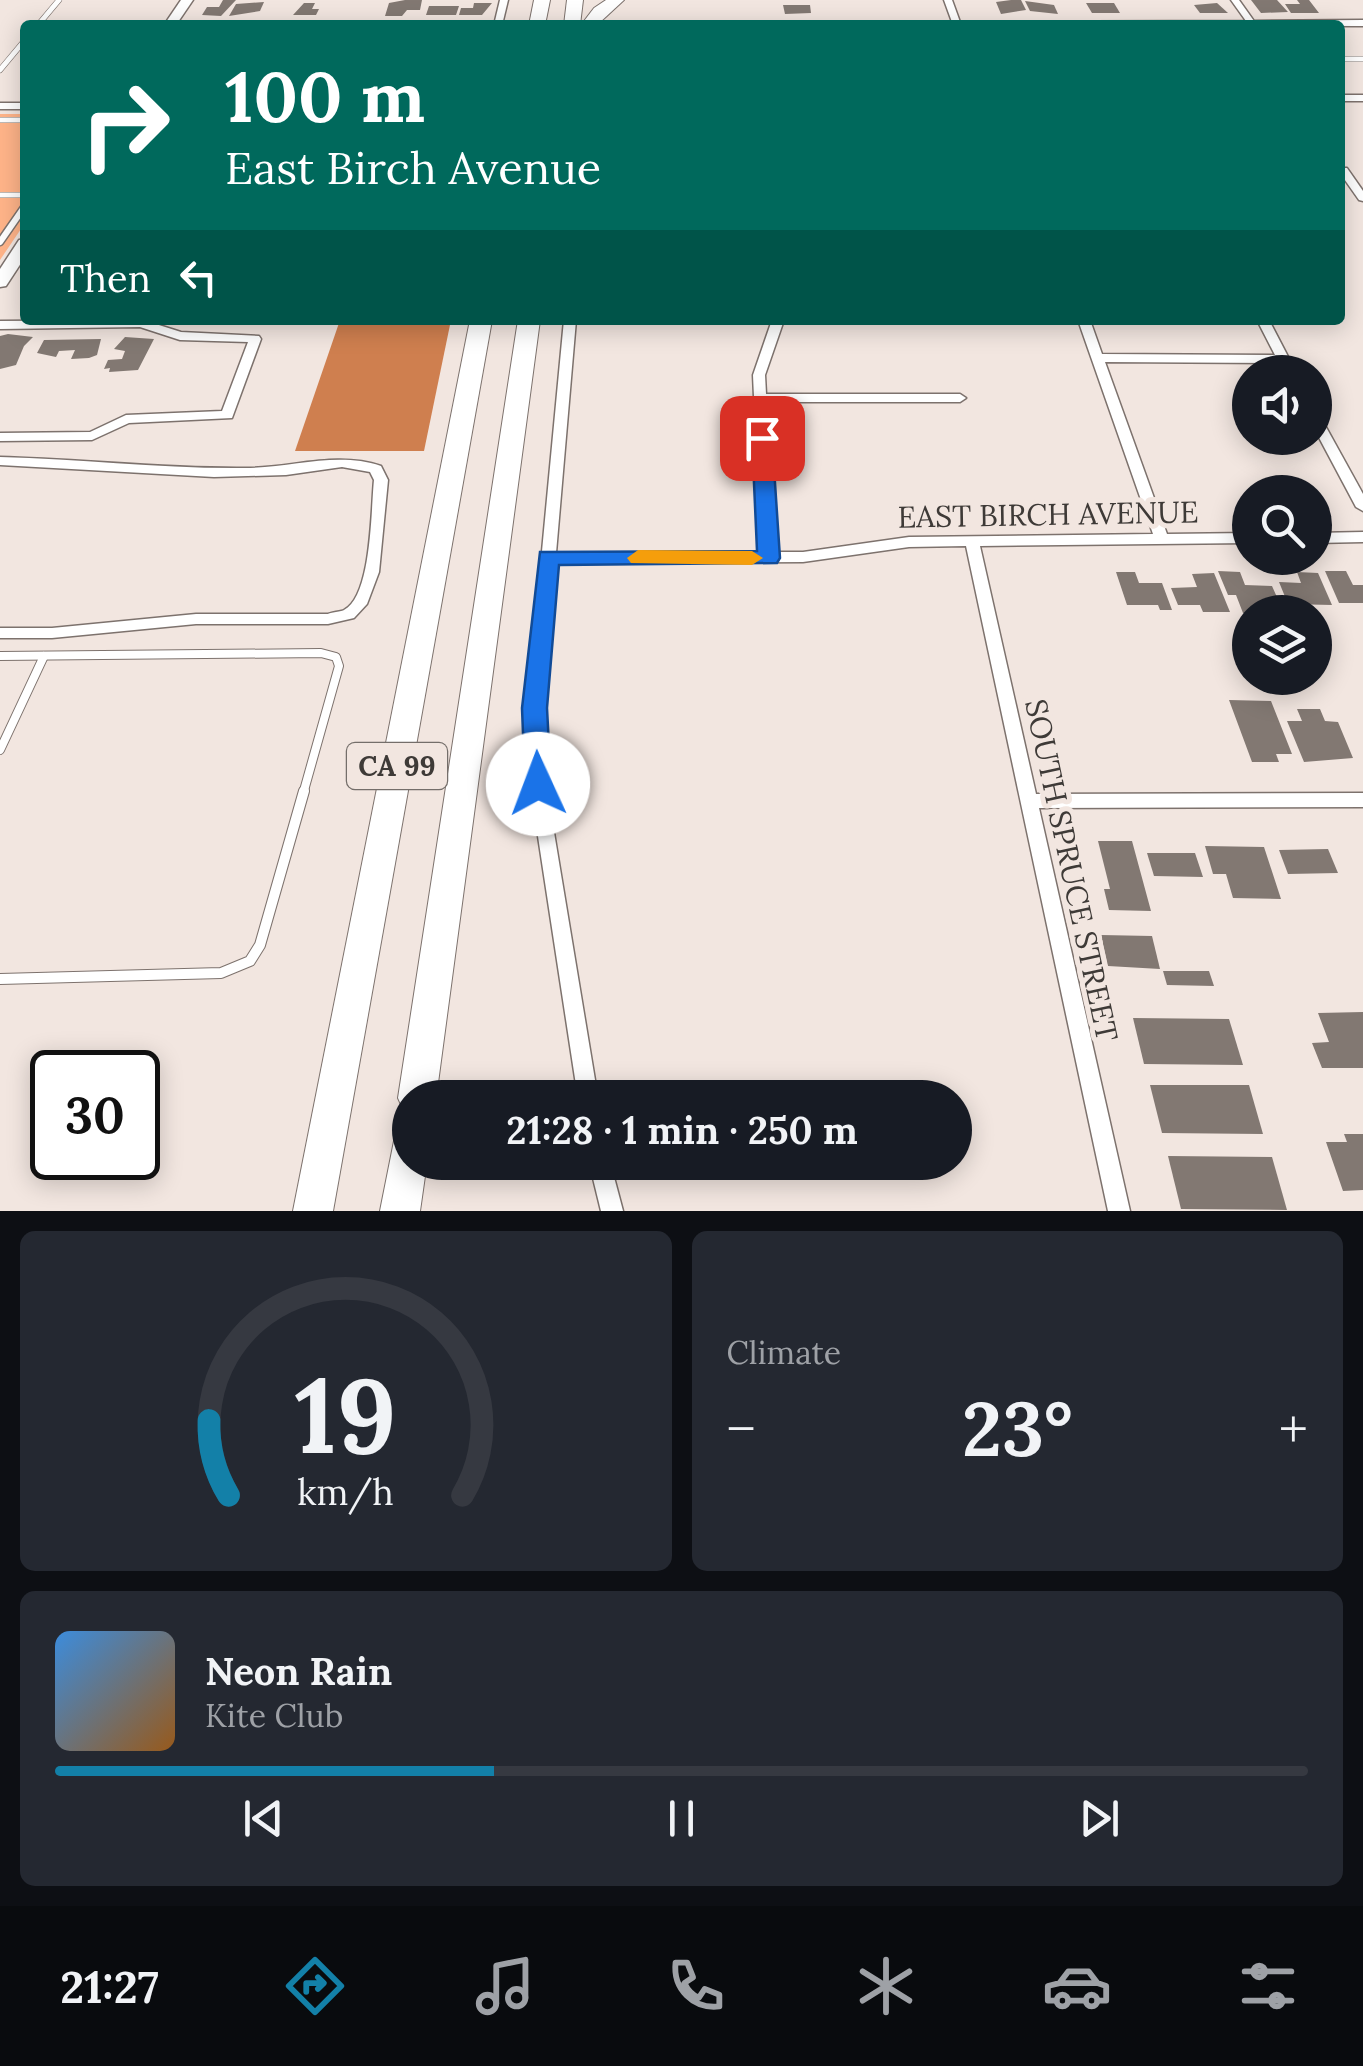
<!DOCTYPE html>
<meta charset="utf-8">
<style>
:root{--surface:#171b24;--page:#242831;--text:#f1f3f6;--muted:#9ea1a6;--line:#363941;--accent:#1380a8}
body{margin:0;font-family:Lora,serif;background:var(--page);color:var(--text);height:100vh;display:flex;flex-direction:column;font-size:38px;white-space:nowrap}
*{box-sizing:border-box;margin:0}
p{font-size:32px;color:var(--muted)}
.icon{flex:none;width:55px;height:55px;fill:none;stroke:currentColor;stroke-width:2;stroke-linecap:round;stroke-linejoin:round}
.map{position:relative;height:1211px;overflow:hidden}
.drawer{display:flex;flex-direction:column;gap:20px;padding:20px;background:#0d0f14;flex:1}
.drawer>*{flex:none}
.hud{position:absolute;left:20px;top:20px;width:1325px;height:305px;border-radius:10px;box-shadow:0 5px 25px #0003;background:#00695c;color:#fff;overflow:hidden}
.tools{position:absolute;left:1232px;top:355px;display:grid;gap:20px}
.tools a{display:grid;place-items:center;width:100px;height:100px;border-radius:50%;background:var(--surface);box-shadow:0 5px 25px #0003;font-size:50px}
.speed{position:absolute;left:30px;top:1050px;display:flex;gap:20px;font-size:50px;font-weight:700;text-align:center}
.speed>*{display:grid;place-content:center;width:130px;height:130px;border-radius:50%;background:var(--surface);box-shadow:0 5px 25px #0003;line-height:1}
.speed .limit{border:5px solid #111;border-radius:15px;background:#fff;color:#111}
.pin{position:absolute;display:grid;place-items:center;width:85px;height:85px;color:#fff;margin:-42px;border-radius:20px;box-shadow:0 5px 15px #0006}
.me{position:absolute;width:110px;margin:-55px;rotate:358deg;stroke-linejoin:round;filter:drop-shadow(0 0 8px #0008)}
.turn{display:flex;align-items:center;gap:35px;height:210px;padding:0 40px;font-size:45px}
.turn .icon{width:130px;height:130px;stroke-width:2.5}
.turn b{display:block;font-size:70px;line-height:85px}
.then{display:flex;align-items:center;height:95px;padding:0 40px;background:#0003;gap:20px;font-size:38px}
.big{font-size:75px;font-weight:700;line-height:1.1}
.drawer .card{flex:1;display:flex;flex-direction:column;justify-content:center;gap:15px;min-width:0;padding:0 35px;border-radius:15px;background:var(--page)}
.drawer .dial{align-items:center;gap:0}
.dial svg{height:260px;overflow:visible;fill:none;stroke:var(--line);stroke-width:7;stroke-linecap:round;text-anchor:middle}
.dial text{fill:var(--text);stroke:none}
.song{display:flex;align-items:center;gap:30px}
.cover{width:120px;height:120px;border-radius:15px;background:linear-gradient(135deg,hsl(210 70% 55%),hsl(30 70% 35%))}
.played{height:10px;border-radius:5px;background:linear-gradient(90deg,var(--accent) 35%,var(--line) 35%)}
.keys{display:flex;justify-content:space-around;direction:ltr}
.heat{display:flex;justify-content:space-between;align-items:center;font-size:55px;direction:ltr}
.drawer .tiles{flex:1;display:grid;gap:20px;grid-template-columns:1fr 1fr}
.card:last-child{grid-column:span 2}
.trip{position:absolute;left:392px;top:1080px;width:580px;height:100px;border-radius:50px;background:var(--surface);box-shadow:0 5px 25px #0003;font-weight:700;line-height:100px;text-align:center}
.tabs{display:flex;height:160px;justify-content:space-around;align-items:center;background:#090b0e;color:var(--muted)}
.tabs .icon{width:70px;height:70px}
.tabs .active{color:var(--accent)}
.tabs b{font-size:45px;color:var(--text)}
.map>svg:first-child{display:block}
.green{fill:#ffb489}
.water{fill:#cf7f4f}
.building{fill:#827872}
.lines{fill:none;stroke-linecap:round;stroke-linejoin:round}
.lane-far3-casing{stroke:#7d726d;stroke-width:6}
.lane-far2-casing{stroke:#7d726d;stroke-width:9}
.lane-far1-casing{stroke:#7d726d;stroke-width:10}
.lane-casing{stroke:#7d726d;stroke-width:12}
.street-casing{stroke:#7d726d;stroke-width:3}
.secondary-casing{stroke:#7d726d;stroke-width:3}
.highway-casing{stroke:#7d726d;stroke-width:2}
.lane-far3{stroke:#fff;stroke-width:5}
.lane-far2{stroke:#fff;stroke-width:6}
.lane-far1{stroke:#fff;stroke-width:8}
.lane{stroke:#fff;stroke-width:10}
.street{fill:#fff;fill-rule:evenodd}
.secondary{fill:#fff;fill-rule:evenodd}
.highway{fill:#fff;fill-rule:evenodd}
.route{fill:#1a73e8;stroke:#114b97;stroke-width:2.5}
.slow{fill:#f59e0b}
.labels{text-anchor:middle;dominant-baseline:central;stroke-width:10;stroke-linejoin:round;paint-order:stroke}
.shield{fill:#f2e6e0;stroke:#746e6a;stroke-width:2.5}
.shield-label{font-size:28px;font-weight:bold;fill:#3e3a37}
.street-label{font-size:30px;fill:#3e3a37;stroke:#f2e6e0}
</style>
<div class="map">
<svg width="1363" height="1211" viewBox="0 0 1363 1211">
<rect width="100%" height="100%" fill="#f2e6e0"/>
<path class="green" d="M0 114H25V223L0 260Z"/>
<path class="water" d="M340 320H451L424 451H295Z"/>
<g class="building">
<path d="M223 0H236L221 16 202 15 207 7H219Z"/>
<path d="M405 0H422L420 10H407L402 16H385L389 3Z"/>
<path d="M1011 0H1021L1026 10 1001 14 996 2Z"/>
<path d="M1251 0H1277L1288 12 1261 13Z"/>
<path d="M1297 0H1309L1319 13H1291L1285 4H1300Z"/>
<path d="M1025 1 1054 5 1058 14 1030 11Z"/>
<path d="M264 2 260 11 229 16 236 4Z"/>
<path d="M304 3H315L312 9H319L316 15H293Z"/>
<path d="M474 3H492L482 15H459L461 8H473Z"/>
<path d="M1086 3H1114L1120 13H1092Z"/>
<path d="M1217 3 1228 13H1200L1194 5Z"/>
<path d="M783 5H810L811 13 785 14Z"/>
<path d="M429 6H459L456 15H426Z"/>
<path d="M8 334 33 337 24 346 16 365 0 369V336Z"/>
<path d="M125 337 154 339 138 370 109 372 110 368 104 369 108 360 122 359 125 351 114 349Z"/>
<path d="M101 339 97 355 89 358 71 359 75 350 59 351 56 357 37 353 44 340Z"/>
<path d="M1218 571 1240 572 1245 585 1272 586 1280 604H1265L1269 612 1243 613 1236 595H1228Z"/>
<path d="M1325 571H1346L1353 585H1363V603H1339Z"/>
<path d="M1116 572H1135L1139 583H1162L1172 610H1160L1158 605H1127Z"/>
<path d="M1297 572 1318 573 1332 605 1288 604 1279 582 1301 583Z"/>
<path d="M1214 573 1230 612H1203L1200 605H1178L1171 588 1197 587 1192 574Z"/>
<path d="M1229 700 1271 701 1292 754H1276L1279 762H1252Z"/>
<path d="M1297 709H1320L1325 721 1338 722 1353 758 1304 762 1287 721H1302Z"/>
<path d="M1098 841H1132L1151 911 1109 910 1104 889H1110Z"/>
<path d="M1205 846 1264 847 1281 899 1233 898 1226 874H1213Z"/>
<path d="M1328 849 1338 873 1288 874 1279 850Z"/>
<path d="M1147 853H1195L1203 877 1154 876Z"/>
<path d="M1101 935 1152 936 1160 969 1108 966Z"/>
<path d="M1163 971H1209L1214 986 1167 985Z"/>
<path d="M1363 1012V1068H1322L1312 1043 1329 1042 1318 1013Z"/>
<path d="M1133 1018 1229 1019 1243 1065 1144 1064Z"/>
<path d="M1150 1085H1249L1263 1134 1162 1133Z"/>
<path d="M1344 1134H1363V1190L1343 1191 1326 1142H1347Z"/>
<path d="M1168 1156 1272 1157 1287 1210 1181 1209Z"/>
</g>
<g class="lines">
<g class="lane-far3-casing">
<g id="lane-far3">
<path d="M38 25 59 0"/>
<path d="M1340 59H1363"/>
<path d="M0 70 25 40"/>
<path d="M0 120H25"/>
<path d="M0 195H25"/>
</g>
</g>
<g class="lane-far2-casing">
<path id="lane-far2" d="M0 242 25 206"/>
</g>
<g class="lane-far1-casing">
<g id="lane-far1">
<path d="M0 656 321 653 336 657 339 666 303 794"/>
<path d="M0 750 44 656"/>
</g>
</g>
<g class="lane-casing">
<path id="lane" d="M0 979 221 973 250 961 260 945 304 791"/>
</g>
<g class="street-casing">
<g id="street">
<path d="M500 0H508L502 25H494Z"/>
<path d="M944 0H952L960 22 1246 21 1231 0H1239L1254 21 1363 20V26L843 25 847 22H952Z"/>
<rect x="1340" y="95" width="23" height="6"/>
<rect x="0" y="103" width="25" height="6"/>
<path d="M1340 168H1347L1363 191V201L1359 200 1340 173Z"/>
<path d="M143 320 181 332 259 336 261 339 232 418 129 423 92 440 0 441V433L90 432 126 415 222 411 248 342 180 340 140 327 0 329V321Z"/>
<path d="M564 320H576L556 553 761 552 753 375 772 320H784L765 375 766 394H960L966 398 960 402H767L776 552H803L909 537 1153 534 1078 320H1090L1102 354 1275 355 1257 320H1269L1296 372H1284L1279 363 1105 362 1167 534 1250 533V543L980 546 1036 794 1363 793V807L1039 808 1130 1211H1108L966 546 909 547 803 562 555 563 543 709 546 784 598 1098H578L530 784 527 709Z"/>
<path d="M1315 414 1321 418 1363 494V511L1356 507 1315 430Z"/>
<path d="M0 457C82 459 163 469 245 468 291 468 337 451 381 466L388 480 379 572 367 604 354 618 328 624H196L52 638H0V628H52L196 614H328C329 613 343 611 344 610 372 596 371 508 374 480L370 472 342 467 286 475 214 477 0 465Z"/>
<path d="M1363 532V542L1315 543V533Z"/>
<path d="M589 1162H610L623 1211H601Z"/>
</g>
</g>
<g class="secondary-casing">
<g id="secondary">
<path d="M181 0H193L176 25H164Z"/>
<path d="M25 239V257L6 286 0 287V269L19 240Z"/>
</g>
</g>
<g class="highway-casing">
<g id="highway">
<path d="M534 0H550L545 25H529Z"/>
<path d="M567 0H583L580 25H564Z"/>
<path d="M606 0H624L597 25H581L594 8Z"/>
<path d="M470 320H492L333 1211H293Z"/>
<path d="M518 320H540L436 1098H410V1113L404 1111 398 1098Z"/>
<path d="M410 1125V1162H427L420 1211H380L396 1131Z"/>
</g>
</g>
<use href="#lane-far3" class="lane-far3"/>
<use href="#lane-far2" class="lane-far2"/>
<use href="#lane-far1" class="lane-far1"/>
<use href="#lane" class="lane"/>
<use href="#street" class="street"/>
<use href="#secondary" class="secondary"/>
<use href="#highway" class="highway"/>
</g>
<path class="route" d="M762 432 772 438 780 558 777 563 559 565 547 708 551 784 547 791H529L525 784 522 708 540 552 757 551 752 438Z"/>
<path class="slow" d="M638 550 752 551 763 558 752 565 631 563 627 558Z"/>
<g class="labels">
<rect class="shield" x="347" y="743" width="100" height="46" rx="8"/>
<g class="shield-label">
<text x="397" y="766">CA 99</text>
</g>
<g class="street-label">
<text transform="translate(1048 514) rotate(-1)">EAST BIRCH AVENUE</text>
<text transform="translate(1072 870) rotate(78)">SOUTH SPRUCE STREET</text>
</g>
</g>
</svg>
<div class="tools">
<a><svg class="icon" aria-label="sound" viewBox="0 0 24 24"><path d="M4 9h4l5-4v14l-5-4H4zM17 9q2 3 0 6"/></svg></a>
<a><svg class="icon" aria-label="search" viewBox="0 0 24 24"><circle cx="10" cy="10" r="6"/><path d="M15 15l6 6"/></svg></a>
<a><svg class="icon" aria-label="layers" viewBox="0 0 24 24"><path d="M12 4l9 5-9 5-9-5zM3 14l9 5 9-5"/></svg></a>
</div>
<div class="speed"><div class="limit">30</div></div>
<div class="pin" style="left:762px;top:438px;background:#d93025"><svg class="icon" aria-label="arrive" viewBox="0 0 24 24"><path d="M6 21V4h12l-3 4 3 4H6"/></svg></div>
<svg class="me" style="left:538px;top:784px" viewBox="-20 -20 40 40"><circle r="19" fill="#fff"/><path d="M0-13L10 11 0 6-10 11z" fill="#1a73e8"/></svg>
<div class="trip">21:28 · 1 min · 250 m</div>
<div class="hud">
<div class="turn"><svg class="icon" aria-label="right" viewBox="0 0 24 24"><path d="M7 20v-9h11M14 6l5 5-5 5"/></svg><div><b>100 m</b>East Birch Avenue</div></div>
<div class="then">Then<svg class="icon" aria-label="left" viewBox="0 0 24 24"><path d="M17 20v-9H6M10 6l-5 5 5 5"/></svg></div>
</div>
</div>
<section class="drawer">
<div class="tiles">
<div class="card dial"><svg viewBox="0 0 100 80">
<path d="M14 69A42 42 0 1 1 86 69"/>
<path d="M14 69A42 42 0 0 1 8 46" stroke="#1380a8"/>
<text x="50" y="56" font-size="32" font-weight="700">19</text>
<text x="50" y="72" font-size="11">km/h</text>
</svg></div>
<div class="card"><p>Climate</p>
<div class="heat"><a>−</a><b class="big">23°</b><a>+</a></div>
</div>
<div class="card">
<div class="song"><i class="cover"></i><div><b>Neon Rain</b><p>Kite Club</p></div></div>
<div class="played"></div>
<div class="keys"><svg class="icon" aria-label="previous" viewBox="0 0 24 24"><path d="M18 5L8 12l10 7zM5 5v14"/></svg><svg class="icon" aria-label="pause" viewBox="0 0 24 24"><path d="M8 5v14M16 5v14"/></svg><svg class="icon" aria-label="next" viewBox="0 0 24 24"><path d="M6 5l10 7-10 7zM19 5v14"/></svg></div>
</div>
</div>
</section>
<nav class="tabs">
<b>21:27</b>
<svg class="icon active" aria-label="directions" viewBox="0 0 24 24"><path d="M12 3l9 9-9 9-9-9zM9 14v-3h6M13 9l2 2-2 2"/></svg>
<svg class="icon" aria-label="music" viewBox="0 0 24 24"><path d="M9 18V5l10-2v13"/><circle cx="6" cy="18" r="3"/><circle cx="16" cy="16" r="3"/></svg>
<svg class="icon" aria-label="phone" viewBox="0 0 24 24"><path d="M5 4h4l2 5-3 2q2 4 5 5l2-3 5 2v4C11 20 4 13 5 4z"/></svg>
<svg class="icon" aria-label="climate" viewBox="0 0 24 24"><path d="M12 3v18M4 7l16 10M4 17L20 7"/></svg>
<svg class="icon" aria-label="car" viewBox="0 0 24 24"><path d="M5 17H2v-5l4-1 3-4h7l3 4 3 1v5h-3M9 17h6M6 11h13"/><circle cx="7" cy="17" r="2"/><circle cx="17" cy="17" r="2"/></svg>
<svg class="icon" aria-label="filters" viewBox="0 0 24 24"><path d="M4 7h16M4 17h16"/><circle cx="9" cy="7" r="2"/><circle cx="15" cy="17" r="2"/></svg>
</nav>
